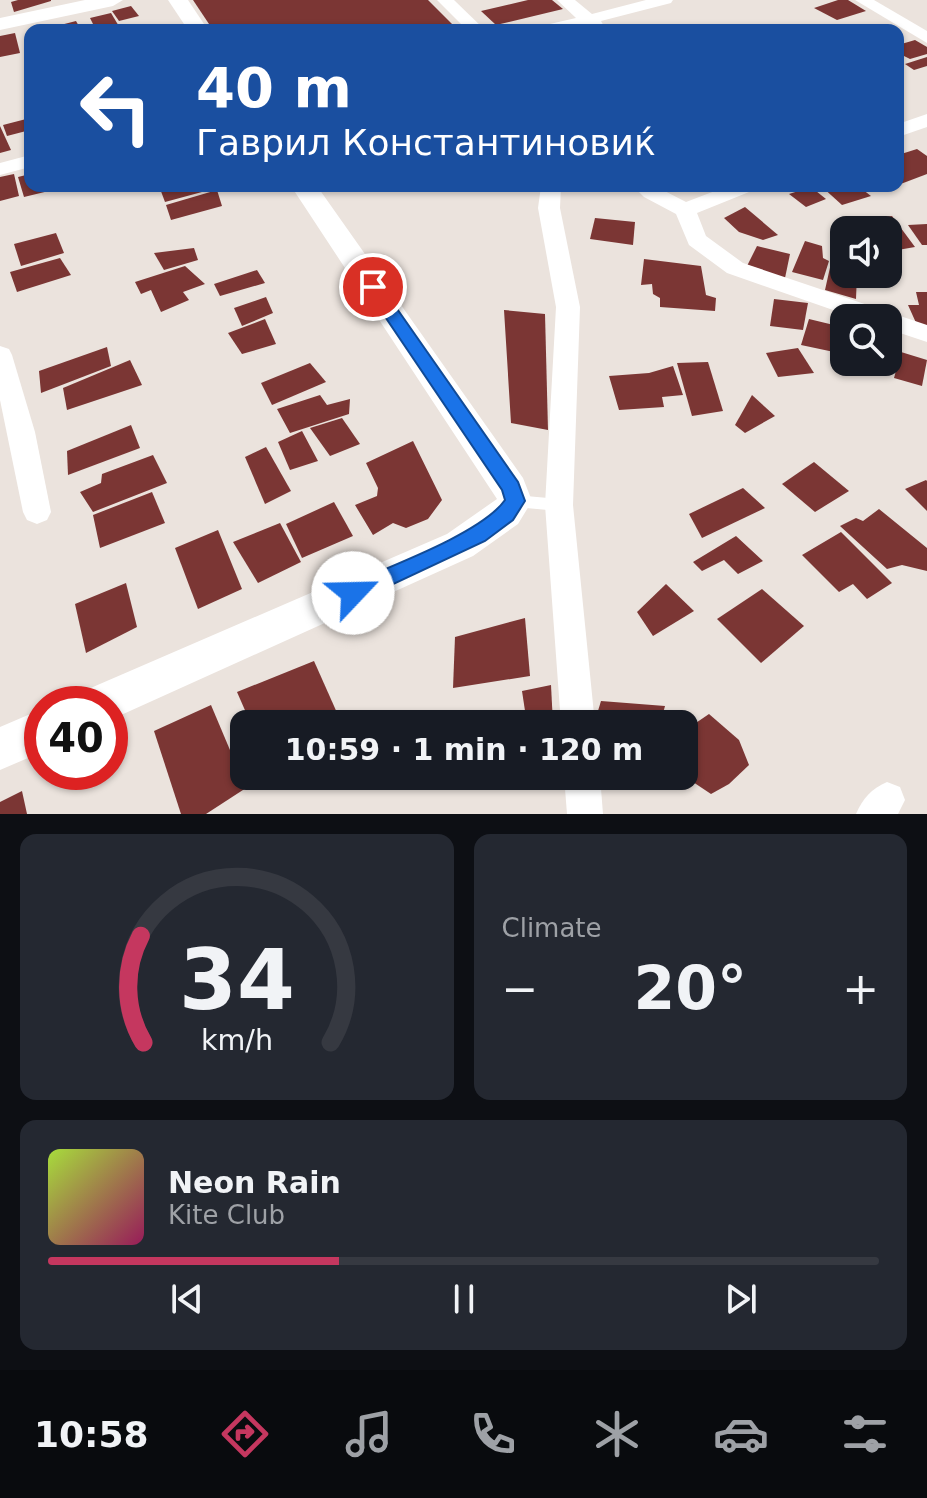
<!DOCTYPE html>
<meta charset="utf-8">
<style>
:root{--surface:#171b24;--page:#242831;--text:#f1f3f6;--muted:#9ea1a6;--line:#363941;--accent:#c5375f}
body{margin:0;font-family:"DejaVu Sans",sans-serif;background:var(--page);color:var(--text);height:100vh;display:flex;flex-direction:column;font-size:30px;white-space:nowrap}
*{box-sizing:border-box;margin:0}
p{font-size:26px;color:var(--muted)}
.icon{flex:none;width:44px;height:44px;fill:none;stroke:currentColor;stroke-width:2;stroke-linecap:round;stroke-linejoin:round}
.map{position:relative;height:814px;overflow:hidden}
.details{display:flex;flex-direction:column;gap:20px;padding:20px;background:#0d0f14;flex:1}
.details>*{flex:none}
.hud{position:absolute;left:24px;top:24px;width:880px;height:168px;border-radius:16px;box-shadow:0 2px 6px #0004;background:#1a4fa0;color:#fff;overflow:hidden}
.tools{position:absolute;left:830px;top:216px;display:grid;gap:16px}
.tools a{display:grid;place-items:center;width:72px;height:72px;border-radius:16px;background:var(--surface);box-shadow:0 2px 6px #0004;font-size:40px}
.speed{position:absolute;left:24px;top:686px;display:flex;gap:16px;font-size:40px;font-weight:700;text-align:center}
.speed>*{display:grid;place-content:center;width:104px;height:104px;border-radius:50%;background:var(--surface);box-shadow:0 2px 6px #0004;line-height:1}
.speed .limit{border:12px solid #d22;background:#fff;color:#111}
.pin{position:absolute;display:grid;place-items:center;width:68px;height:68px;color:#fff;margin:-34px;border:4px solid #fff;border-radius:50%;box-shadow:0 2px 8px #0007}
.me{position:absolute;width:88px;margin:-44px;rotate:66deg;stroke-linejoin:round;filter:drop-shadow(0 0 6px #0008)}
.turn{display:flex;align-items:center;gap:28px;height:168px;padding:0 40px;font-size:36px}
.turn .icon{width:104px;height:104px;stroke-width:2.5}
.turn b{display:block;font-size:56px;line-height:68px}
.big{font-size:60px;font-weight:800;line-height:1.1}
.details .widget{flex:1;display:flex;flex-direction:column;justify-content:center;gap:12px;min-width:0;padding:0 28px;border-radius:16px;background:var(--page)}
.details .dial{align-items:center;gap:0}
.dial svg{height:208px;overflow:visible;fill:none;stroke:var(--line);stroke-width:7;stroke-linecap:round;text-anchor:middle}
.dial text{fill:var(--text);stroke:none}
.song{display:flex;align-items:center;gap:24px}
.cover{width:96px;height:96px;border-radius:12px;background:linear-gradient(135deg,hsl(80 70% 55%),hsl(330 70% 35%))}
.played{height:8px;border-radius:4px;background:linear-gradient(90deg,var(--accent) 35%,var(--line) 35%)}
.keys{display:flex;justify-content:space-around;direction:ltr}
.heat{display:flex;justify-content:space-between;align-items:center;font-size:44px;direction:ltr}
.details .tiles{flex:1;display:grid;gap:20px;grid-template-columns:1fr 1fr}
.widget:last-child{grid-column:span 2}
.trip{position:absolute;left:230px;top:710px;width:468px;height:80px;border-radius:16px;background:var(--surface);box-shadow:0 2px 6px #0004;font-weight:800;line-height:80px;text-align:center}
.tabs{display:flex;height:128px;justify-content:space-around;align-items:center;background:#090b0e;color:var(--muted)}
.tabs .icon{width:56px;height:56px}
.tabs .current{color:var(--accent)}
.tabs b{font-size:36px;color:var(--text)}
.map>svg:first-child{display:block}
.building{fill:#7b3634}
.lines{fill:none;stroke-linecap:round;stroke-linejoin:round}
.service{fill:#fff;fill-rule:evenodd}
.minor{fill:#fff;fill-rule:evenodd}
.tertiary{fill:#fff;fill-rule:evenodd}
.route{fill:#1a73e8;stroke:#114b97;stroke-width:2}
</style>
<div class="map">
<svg width="927" height="814" viewBox="0 0 927 814">
<rect width="100%" height="100%" fill="#ebe3dd"/>
<g class="building">
<path d="M18 0H51V1L14 12 11 2Z"/>
<path d="M193 0H428L458 30H213Z"/>
<path d="M528 0H552L563 9 496 25 481 11Z"/>
<path d="M838 0H848L866 11 837 20 814 8Z"/>
<path d="M131 6 139 16 119 21 112 11Z"/>
<path d="M111 13 120 28 96 30 90 18Z"/>
<path d="M76 21 81 30H45V29Z"/>
<path d="M15 33 20 53 0 57V36Z"/>
<path d="M915 40 927 47V54L910 59 898 53V45Z"/>
<path d="M927 57V66L914 70 905 64Z"/>
<path d="M30 118V130L7 136 3 125Z"/>
<path d="M0 126 11 150 0 153Z"/>
<path d="M917 149 927 156V174L898 185V155Z"/>
<path d="M14 174 19 196 0 201V177Z"/>
<path d="M30 174V186H56L57 189 24 197 18 177Z"/>
<path d="M159 186H211L213 189 165 202Z"/>
<path d="M821 186H858L871 196 842 205Z"/>
<path d="M811 187 826 199 806 207 789 194Z"/>
<path d="M217 190 222 206 171 220 166 205Z"/>
<path d="M745 207 778 235 763 240 739 232 724 218Z"/>
<path d="M892 216 915 247 892 251 888 246V230H875L866 218Z"/>
<path d="M595 218 635 222 633 245 590 239Z"/>
<path d="M927 224V245H922L908 225Z"/>
<path d="M56 233 64 253 21 266 14 244Z"/>
<path d="M805 241 822 246 823 258 829 261 823 280 792 272Z"/>
<path d="M757 246 790 254 785 278 746 268Z"/>
<path d="M194 248 198 260 164 270 154 253Z"/>
<path d="M833 254 844 257V274H857L856 299 825 290Z"/>
<path d="M60 258 71 275 17 292 10 272Z"/>
<path d="M644 259 701 266 706 295 716 298 715 311 660 307V298L653 294 652 284 641 285Z"/>
<path d="M185 266 205 284 183 292 189 300 161 312 151 290 141 294 135 282Z"/>
<path d="M257 270 265 283 220 296 214 284Z"/>
<path d="M916 292H927V327L917 325 908 305H919Z"/>
<path d="M266 297 273 313 242 326 234 308Z"/>
<path d="M774 299 808 303 803 330 770 326Z"/>
<path d="M504 310 545 314 548 430 511 423Z"/>
<path d="M265 319 276 344 242 354 228 333Z"/>
<path d="M809 319 842 327 834 352 801 345Z"/>
<path d="M107 347 111 366 41 393 39 371Z"/>
<path d="M798 348 814 373 778 377 766 353Z"/>
<path d="M901 352 927 360 922 386 894 378Z"/>
<path d="M130 360 142 385 67 410 63 388Z"/>
<path d="M708 362 723 411 692 416 677 363Z"/>
<path d="M310 363 326 382 272 405 261 383Z"/>
<path d="M673 366 683 395 662 397 664 407 619 410 609 376 649 373Z"/>
<path d="M320 395 327 405 350 399 349 414 290 433 277 409Z"/>
<path d="M752 395 775 416 745 433 735 425Z"/>
<path d="M342 418 360 444 330 456 310 428Z"/>
<path d="M131 425 140 448 68 475 67 451Z"/>
<path d="M302 431 318 461 290 470 278 442Z"/>
<path d="M413 441 442 500 428 519 406 528 393 523 373 535 355 505 377 496 378 488 366 463Z"/>
<path d="M266 447 291 491 265 504 245 457Z"/>
<path d="M153 455 167 483 93 512 80 492 101 483 102 474Z"/>
<path d="M814 462 849 491 815 512 782 484Z"/>
<path d="M926 480 927 481V511L905 489Z"/>
<path d="M743 488 765 508 702 538 689 514Z"/>
<path d="M152 492 165 523 100 548 93 515Z"/>
<path d="M334 502 353 536 302 558 286 524Z"/>
<path d="M879 509 927 548V571L902 565 887 569 840 526 856 518 863 521Z"/>
<path d="M280 523 301 562 258 583 233 542Z"/>
<path d="M218 530 242 589 198 609 175 548Z"/>
<path d="M841 532 892 583 867 599 853 584 839 592 802 555Z"/>
<path d="M736 536 763 561 738 574 724 560 702 571 693 562Z"/>
<path d="M126 583 137 627 86 653 75 604Z"/>
<path d="M666 584 694 611 653 636 637 612Z"/>
<path d="M762 589 804 626 761 663 717 619Z"/>
<path d="M525 618 530 676 453 688 455 637Z"/>
<path d="M314 661 342 724H251L237 692Z"/>
<path d="M551 685 553 724H527L522 691Z"/>
<path d="M601 701 665 706 660 724H594Z"/>
<path d="M211 705 246 788 206 814H181L154 731Z"/>
<path d="M709 714 739 740 749 765 729 784 711 794 684 776V731Z"/>
<path d="M22 791 27 814H0V802Z"/>
</g>
<g class="lines">
<path class="service" d="M515 495 559 499 564 501 567 505 564 509 559 511 515 507 510 505 507 501 510 497Z"/>
<g class="minor">
<path d="M437 0H454L485 30H467Z"/>
<path d="M557 0H575L592 14 646 0H673L671 3 601 21 606 30H591L586 25 567 30H539L541 26 576 18Z"/>
<path d="M855 0H874L927 31V43Z"/>
<path d="M927 114V127L898 137V124Z"/>
<path d="M30 155V167L0 175V163Z"/>
<path d="M541 186H561L560 208 580 307 573 505 595 724H561L545 505 556 307 538 208Z"/>
<path d="M633 186H655L686 202 728 186H757L754 190 697 213 706 236 743 263 927 325V342L888 329V318H856L727 273 689 245 676 214 644 197Z"/>
<path d="M0 346 9 349 12 355 35 432 51 512 47 520 37 524 27 520 23 512 0 400Z"/>
<path d="M564 776H600L603 814H567Z"/>
<path d="M887 782 900 787 905 800 898 814H856C863 798 871 789 887 782Z"/>
</g>
<g class="tertiary">
<path d="M85 0H123L113 6 0 30V18Z"/>
<path d="M168 0H188L208 30H188Z"/>
<path d="M291 186H317L523 478 532 501 518 524 473 556 110 720V704H80L86 690 447 534 497 499Z"/>
<path d="M42 709V752L0 770V727Z"/>
</g>
</g>
<path class="route" d="M373 281 379 283 518 482 525 501 513 520 485 541 353 603 345 600 342 593 345 586C385 568 481 534 505 500L502 490 365 287Z"/>
</svg>
<div class="tools">
<a><svg class="icon" aria-label="sound" viewBox="0 0 24 24"><path d="M4 9h4l5-4v14l-5-4H4zM17 9q2 3 0 6"/></svg></a>
<a><svg class="icon" aria-label="search" viewBox="0 0 24 24"><circle cx="10" cy="10" r="6"/><path d="M15 15l6 6"/></svg></a>
</div>
<div class="speed"><div class="limit">40</div></div>
<div class="pin" style="left:373px;top:287px;background:#d93025"><svg class="icon" aria-label="arrive" viewBox="0 0 24 24"><path d="M6 21V4h12l-3 4 3 4H6"/></svg></div>
<svg class="me" style="left:353px;top:593px" viewBox="-20 -20 40 40"><circle r="19" fill="#fff"/><path d="M0-13L10 11 0 6-10 11z" fill="#1a73e8"/></svg>
<div class="trip">10:59 · 1 min · 120 m</div>
<div class="hud">
<div class="turn"><svg class="icon" aria-label="left" viewBox="0 0 24 24"><path d="M17 20v-9H6M10 6l-5 5 5 5"/></svg><div><b>40 m</b>Гаврил Константиновиќ</div></div>
</div>
</div>
<section class="details">
<div class="tiles">
<div class="widget dial"><svg viewBox="0 0 100 80">
<path d="M14 69A42 42 0 1 1 86 69"/>
<path d="M14 69A42 42 0 0 1 13 28" stroke="#c5375f"/>
<text x="50" y="56" font-size="32" font-weight="700">34</text>
<text x="50" y="72" font-size="11">km/h</text>
</svg></div>
<div class="widget"><p>Climate</p>
<div class="heat"><a>−</a><b class="big">20°</b><a>+</a></div>
</div>
<div class="widget">
<div class="song"><i class="cover"></i><div><b>Neon Rain</b><p>Kite Club</p></div></div>
<div class="played"></div>
<div class="keys"><svg class="icon" aria-label="previous" viewBox="0 0 24 24"><path d="M18 5L8 12l10 7zM5 5v14"/></svg><svg class="icon" aria-label="pause" viewBox="0 0 24 24"><path d="M8 5v14M16 5v14"/></svg><svg class="icon" aria-label="next" viewBox="0 0 24 24"><path d="M6 5l10 7-10 7zM19 5v14"/></svg></div>
</div>
</div>
</section>
<nav class="tabs">
<b>10:58</b>
<svg class="icon current" aria-label="directions" viewBox="0 0 24 24"><path d="M12 3l9 9-9 9-9-9zM9 14v-3h6M13 9l2 2-2 2"/></svg>
<svg class="icon" aria-label="music" viewBox="0 0 24 24"><path d="M9 18V5l10-2v13"/><circle cx="6" cy="18" r="3"/><circle cx="16" cy="16" r="3"/></svg>
<svg class="icon" aria-label="phone" viewBox="0 0 24 24"><path d="M5 4h4l2 5-3 2q2 4 5 5l2-3 5 2v4C11 20 4 13 5 4z"/></svg>
<svg class="icon" aria-label="climate" viewBox="0 0 24 24"><path d="M12 3v18M4 7l16 10M4 17L20 7"/></svg>
<svg class="icon" aria-label="car" viewBox="0 0 24 24"><path d="M5 17H2v-5l4-1 3-4h7l3 4 3 1v5h-3M9 17h6M6 11h13"/><circle cx="7" cy="17" r="2"/><circle cx="17" cy="17" r="2"/></svg>
<svg class="icon" aria-label="filters" viewBox="0 0 24 24"><path d="M4 7h16M4 17h16"/><circle cx="9" cy="7" r="2"/><circle cx="15" cy="17" r="2"/></svg>
</nav>
